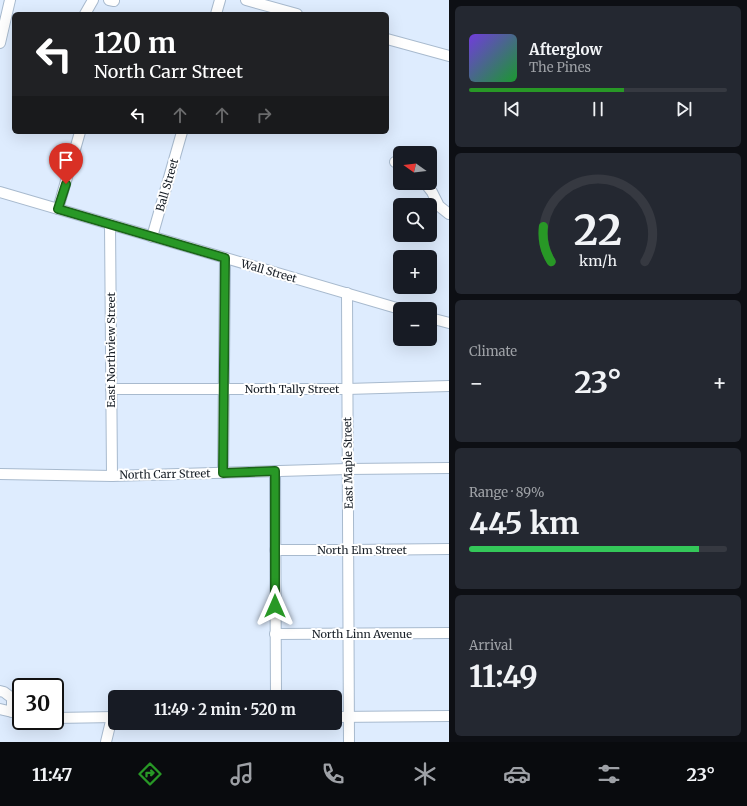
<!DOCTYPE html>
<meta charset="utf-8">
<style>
:root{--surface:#171b24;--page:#242831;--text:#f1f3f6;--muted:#9ea1a6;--line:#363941;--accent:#289826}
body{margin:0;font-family:Merriweather,serif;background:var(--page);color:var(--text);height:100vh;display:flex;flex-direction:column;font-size:15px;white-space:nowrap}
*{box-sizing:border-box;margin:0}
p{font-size:13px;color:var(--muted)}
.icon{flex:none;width:22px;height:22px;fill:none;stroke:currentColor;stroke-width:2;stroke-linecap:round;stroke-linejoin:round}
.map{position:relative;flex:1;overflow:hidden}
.panel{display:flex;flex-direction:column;gap:6px;padding:6px;background:#0d0f14;width:298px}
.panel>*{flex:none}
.guide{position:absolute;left:12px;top:12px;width:377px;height:122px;border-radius:6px;box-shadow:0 4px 16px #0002;background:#202124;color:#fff;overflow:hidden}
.needle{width:26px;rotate:284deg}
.fabs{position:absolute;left:393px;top:146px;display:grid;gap:8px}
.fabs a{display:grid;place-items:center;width:44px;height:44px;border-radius:6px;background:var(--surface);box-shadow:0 4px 16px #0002;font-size:20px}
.speed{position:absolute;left:12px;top:678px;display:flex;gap:8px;font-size:20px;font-weight:700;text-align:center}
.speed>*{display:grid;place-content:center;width:52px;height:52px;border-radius:50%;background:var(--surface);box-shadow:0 4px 16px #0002;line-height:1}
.speed .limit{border:2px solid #111;border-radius:6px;background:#fff;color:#111}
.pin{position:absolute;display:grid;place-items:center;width:34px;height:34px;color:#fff;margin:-41px -17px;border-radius:50% 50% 50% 0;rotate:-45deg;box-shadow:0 0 4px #0007}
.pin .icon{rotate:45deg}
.me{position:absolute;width:44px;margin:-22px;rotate:0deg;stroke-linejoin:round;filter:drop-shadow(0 0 3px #0008)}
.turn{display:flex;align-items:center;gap:14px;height:84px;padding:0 16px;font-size:18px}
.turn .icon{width:52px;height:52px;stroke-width:2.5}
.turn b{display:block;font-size:28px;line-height:34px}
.lanes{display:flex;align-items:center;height:38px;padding:0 16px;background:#0003;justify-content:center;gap:20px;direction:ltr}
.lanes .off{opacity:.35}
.big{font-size:30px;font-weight:700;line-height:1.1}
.panel .card{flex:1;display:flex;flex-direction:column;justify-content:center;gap:6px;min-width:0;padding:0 14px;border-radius:6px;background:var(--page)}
.panel .dial{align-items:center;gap:0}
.dial svg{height:104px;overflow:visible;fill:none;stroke:var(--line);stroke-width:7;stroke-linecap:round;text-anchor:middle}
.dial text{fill:var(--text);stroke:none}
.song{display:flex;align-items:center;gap:12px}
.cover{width:48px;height:48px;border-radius:6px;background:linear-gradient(135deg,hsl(260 70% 55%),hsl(130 70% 35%))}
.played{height:4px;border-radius:2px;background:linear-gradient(90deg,var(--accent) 60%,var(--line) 60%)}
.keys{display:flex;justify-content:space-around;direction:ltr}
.heat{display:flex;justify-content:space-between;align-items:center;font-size:22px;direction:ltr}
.charge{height:6px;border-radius:3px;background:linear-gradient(90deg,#34c759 89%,var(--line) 0)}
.trip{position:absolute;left:108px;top:690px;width:234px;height:40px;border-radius:6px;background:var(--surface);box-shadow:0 4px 16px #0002;font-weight:700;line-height:40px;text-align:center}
.dock{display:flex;height:64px;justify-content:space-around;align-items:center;background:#090b0e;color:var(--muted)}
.dock .icon{width:28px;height:28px}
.dock .selected{color:var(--accent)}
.dock b{font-size:18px;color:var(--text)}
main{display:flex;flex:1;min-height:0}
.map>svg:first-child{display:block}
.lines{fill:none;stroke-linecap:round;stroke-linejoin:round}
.minor-casing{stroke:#a8bace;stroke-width:12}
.minor{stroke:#fff;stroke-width:10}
.route-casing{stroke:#1a6319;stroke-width:10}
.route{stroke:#289826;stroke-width:7}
.labels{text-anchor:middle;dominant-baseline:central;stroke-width:4;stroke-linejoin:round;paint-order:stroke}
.street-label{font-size:11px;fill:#181f27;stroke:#fff}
</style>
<main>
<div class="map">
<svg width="449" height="742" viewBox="0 0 449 742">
<rect width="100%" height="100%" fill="#deecfe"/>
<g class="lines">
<g class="minor-casing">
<g id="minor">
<path d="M109 0 114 1V0"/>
<path d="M246 0 297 14"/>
<path d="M85 14 93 0"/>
<path d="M216 14 220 0"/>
<path d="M387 39 449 56"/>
<path d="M0 43 10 0"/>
<path d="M395 162 400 163"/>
<path d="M425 183 432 192 439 206 449 214"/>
<path d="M0 192 400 309"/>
<path d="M58 209 80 132"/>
<path d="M110 224 112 476"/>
<path d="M152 237 182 132"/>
<path d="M347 293 349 742"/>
<path d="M430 318 449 323"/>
<path d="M111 389H347L449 386"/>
<path d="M275 471 276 697"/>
<path d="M223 473 225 258"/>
<path d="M0 474 112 476 348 469 449 468"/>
<path d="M275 550H349L449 549"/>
<path d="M275 634 449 633"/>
<path d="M0 691 4 692 12 698V712"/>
<path d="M0 709 21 714"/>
<path d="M335 717 449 716"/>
<path d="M55 718 115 717"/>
<path d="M106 742 112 717"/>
</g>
</g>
<use href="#minor" class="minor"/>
</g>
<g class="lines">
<g class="route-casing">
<path id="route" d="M66 184 58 209 225 258 223 473 275 471V606"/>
</g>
<use href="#route" class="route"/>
</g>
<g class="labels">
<g class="street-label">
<text transform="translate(167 185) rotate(-74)">Ball Street</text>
<text transform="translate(269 271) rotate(16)">Wall Street</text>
<text transform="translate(111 350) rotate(-90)">East Northview Street</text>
<text x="292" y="389">North Tally Street</text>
<text transform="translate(348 463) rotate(-91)">East Maple Street</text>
<text transform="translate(165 474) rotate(-1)">North Carr Street</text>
<text x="362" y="550">North Elm Street</text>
<text x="362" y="634">North Linn Avenue</text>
</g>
</g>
</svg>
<div class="fabs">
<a><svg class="needle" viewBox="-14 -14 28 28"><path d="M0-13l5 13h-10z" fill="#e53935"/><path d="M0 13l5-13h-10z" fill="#9ea1a6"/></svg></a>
<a><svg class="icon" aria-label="search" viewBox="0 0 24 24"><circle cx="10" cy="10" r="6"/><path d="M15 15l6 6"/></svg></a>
<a>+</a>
<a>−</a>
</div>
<div class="speed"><div class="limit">30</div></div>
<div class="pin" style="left:66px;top:184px;background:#d93025"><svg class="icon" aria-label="arrive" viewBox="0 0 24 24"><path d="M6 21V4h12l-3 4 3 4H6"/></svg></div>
<svg class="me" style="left:275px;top:606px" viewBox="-20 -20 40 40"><path d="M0-17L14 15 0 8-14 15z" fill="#289826" stroke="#fff" stroke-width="4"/></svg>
<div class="trip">11:49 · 2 min · 520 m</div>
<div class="guide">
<div class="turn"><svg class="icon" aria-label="left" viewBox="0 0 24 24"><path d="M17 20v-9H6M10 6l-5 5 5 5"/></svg><div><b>120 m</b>North Carr Street</div></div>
<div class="lanes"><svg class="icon" aria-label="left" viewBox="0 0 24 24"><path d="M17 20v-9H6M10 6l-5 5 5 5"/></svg><svg class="icon off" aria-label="ahead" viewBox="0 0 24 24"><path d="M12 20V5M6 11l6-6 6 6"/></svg><svg class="icon off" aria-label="ahead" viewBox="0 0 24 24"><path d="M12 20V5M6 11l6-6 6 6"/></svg><svg class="icon off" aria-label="right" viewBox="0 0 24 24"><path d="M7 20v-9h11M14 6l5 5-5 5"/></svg></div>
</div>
</div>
<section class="panel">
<div class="card">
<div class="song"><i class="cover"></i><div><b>Afterglow</b><p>The Pines</p></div></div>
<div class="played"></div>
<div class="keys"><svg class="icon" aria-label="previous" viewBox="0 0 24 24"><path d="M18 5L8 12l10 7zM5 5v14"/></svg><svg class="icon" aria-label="pause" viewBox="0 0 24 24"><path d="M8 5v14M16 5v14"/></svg><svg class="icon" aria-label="next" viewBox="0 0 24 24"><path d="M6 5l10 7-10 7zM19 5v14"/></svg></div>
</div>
<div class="card dial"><svg viewBox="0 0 100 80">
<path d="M14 69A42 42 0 1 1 86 69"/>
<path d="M14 69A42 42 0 0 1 8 42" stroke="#289826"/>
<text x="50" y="56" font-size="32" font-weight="700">22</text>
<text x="50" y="72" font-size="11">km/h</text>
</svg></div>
<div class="card"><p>Climate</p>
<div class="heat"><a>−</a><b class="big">23°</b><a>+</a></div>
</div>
<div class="card"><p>Range · 89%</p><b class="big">445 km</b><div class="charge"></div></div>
<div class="card"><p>Arrival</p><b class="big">11:49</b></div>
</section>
</main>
<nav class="dock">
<b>11:47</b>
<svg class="icon selected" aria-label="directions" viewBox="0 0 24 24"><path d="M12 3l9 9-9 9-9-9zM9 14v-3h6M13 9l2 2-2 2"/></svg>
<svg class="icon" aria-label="music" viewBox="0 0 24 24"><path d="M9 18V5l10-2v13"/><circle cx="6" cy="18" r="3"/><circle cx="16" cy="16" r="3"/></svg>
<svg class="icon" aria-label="phone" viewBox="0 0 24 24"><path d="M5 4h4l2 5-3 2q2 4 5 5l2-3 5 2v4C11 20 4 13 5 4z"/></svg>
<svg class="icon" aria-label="climate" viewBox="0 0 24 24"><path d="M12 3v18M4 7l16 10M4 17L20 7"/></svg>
<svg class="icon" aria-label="car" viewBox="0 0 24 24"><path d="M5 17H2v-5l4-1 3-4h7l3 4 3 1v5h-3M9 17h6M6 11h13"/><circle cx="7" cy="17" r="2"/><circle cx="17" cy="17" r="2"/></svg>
<svg class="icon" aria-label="filters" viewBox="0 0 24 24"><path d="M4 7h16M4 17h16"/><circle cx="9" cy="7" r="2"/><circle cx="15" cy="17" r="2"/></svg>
<b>23°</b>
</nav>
